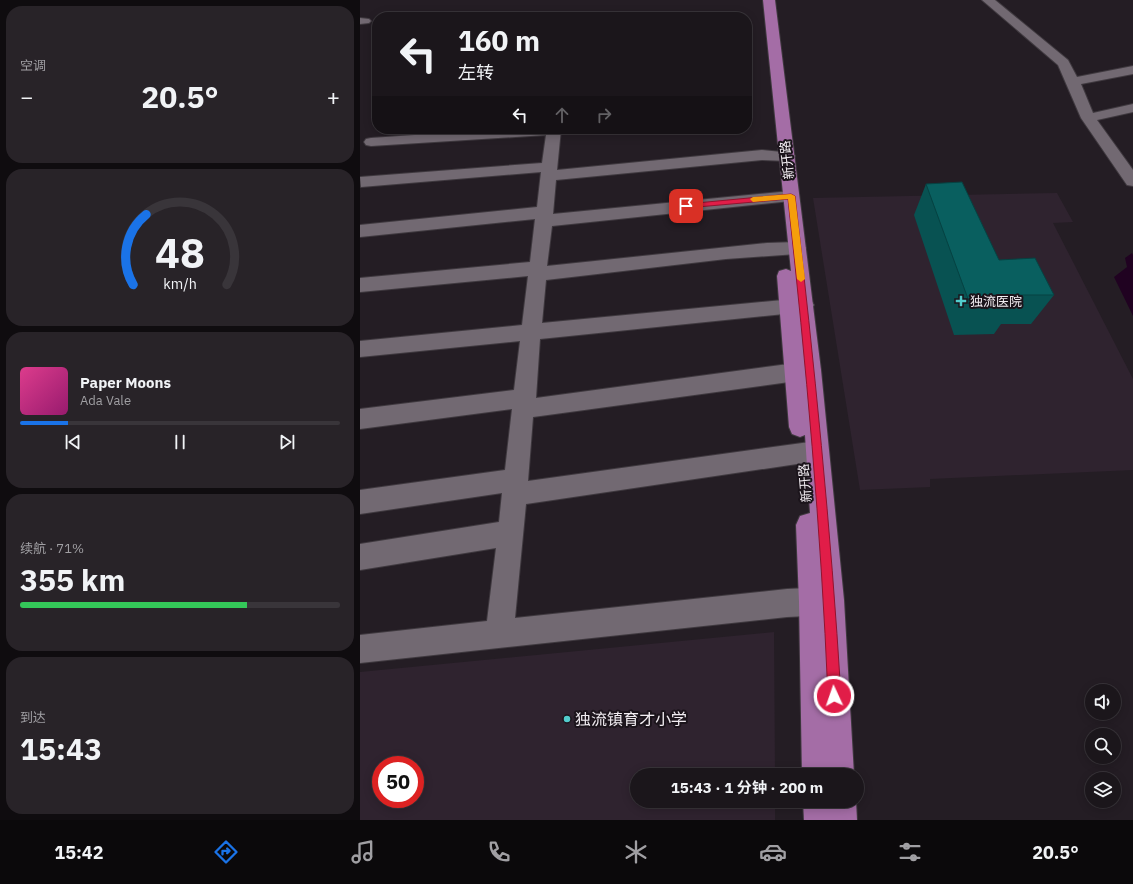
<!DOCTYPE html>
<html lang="zh">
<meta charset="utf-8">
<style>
:root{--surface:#1b161b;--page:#282328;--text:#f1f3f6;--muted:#a09fa3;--line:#39353a;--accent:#1a73e8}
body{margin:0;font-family:"IBM Plex Sans","Noto Sans SC",sans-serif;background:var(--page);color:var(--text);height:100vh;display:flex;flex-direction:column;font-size:15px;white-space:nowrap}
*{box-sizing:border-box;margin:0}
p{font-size:13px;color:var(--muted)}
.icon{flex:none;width:22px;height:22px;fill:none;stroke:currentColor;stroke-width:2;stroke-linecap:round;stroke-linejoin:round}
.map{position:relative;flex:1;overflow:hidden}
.drawer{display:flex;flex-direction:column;gap:6px;padding:6px;background:#0f0c0f;width:360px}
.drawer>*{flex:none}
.top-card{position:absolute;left:12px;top:12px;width:380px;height:122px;border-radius:16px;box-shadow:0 2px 10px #0003,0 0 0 1px var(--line);background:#1b161b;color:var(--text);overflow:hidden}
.tools{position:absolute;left:725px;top:684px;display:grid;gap:8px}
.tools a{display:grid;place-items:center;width:36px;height:36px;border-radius:50%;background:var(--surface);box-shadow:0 2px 10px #0003,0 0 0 1px var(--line);font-size:20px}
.speed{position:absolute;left:12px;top:756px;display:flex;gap:8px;font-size:20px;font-weight:700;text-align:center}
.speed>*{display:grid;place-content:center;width:52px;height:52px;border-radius:50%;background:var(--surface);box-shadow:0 2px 10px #0003,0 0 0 1px var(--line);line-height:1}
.speed .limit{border:6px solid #d22;background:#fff;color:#111}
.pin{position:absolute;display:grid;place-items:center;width:34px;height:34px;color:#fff;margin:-17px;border-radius:8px;box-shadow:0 2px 6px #0006}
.me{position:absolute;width:44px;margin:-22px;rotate:357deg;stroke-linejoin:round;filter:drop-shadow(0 0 3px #0008)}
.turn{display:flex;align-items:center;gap:14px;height:84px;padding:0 20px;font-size:18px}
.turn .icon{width:52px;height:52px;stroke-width:2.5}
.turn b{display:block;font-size:28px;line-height:34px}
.lanes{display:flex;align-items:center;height:38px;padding:0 20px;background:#0003;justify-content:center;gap:20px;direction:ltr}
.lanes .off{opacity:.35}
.big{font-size:30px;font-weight:700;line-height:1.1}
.drawer .widget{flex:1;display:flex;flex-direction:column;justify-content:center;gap:6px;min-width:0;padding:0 14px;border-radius:16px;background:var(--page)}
.drawer .dial{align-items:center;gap:0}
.dial svg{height:104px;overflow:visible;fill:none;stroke:var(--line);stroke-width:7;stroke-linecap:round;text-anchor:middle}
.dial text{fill:var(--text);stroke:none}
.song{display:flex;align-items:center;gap:12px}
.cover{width:48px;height:48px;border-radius:6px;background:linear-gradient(135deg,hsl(330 70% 55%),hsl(320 70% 35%))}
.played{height:4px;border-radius:2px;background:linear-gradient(90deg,var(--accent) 15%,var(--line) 15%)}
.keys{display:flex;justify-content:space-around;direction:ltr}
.heat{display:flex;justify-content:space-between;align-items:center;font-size:22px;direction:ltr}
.charge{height:6px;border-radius:3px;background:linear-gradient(90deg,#34c759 71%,var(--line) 0)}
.trip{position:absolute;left:270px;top:768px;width:234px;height:40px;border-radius:20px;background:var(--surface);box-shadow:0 2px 10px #0003,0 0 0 1px var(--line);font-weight:700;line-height:40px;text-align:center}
.tabs{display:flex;height:64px;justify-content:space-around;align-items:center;background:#0b090b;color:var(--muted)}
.tabs .icon{width:28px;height:28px}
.tabs .selected{color:var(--accent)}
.tabs b{font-size:18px;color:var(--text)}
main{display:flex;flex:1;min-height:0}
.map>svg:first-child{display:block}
.built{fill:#2f232f;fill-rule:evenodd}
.water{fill:#200221}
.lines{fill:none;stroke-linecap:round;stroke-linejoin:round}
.minor-casing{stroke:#3f393f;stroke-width:2}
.major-casing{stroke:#3f393f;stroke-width:2}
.minor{fill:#726972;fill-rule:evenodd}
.major{fill:#a46da6;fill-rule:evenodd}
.wall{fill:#085252}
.building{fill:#095f5f;stroke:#064242}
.route{fill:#e11d48;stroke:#92132f}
.slow{fill:#f59e0b}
.poi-dot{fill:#52cdcd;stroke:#1b141b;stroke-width:1.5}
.labels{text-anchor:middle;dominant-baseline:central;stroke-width:4;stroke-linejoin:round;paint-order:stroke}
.street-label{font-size:13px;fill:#f1ecf1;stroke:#1b141b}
.poi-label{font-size:13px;fill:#f1ecf1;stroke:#1b141b;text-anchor:start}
.near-poi-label{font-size:16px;fill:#f1ecf1;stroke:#1b141b;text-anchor:start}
</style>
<main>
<section class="drawer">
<div class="widget"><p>空调</p>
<div class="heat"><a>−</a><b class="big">20.5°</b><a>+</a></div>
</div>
<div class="widget dial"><svg viewBox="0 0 100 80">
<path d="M14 69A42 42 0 1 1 86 69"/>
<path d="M14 69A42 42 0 0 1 24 15" stroke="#1a73e8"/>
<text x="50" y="56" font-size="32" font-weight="700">48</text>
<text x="50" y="72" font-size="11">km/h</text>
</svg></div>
<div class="widget">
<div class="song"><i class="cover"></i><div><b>Paper Moons</b><p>Ada Vale</p></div></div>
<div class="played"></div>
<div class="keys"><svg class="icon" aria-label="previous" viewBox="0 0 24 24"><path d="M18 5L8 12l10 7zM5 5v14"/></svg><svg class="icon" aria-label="pause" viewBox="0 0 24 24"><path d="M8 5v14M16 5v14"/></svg><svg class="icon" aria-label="next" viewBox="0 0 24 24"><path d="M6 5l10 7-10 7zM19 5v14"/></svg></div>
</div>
<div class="widget"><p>续航 · 71%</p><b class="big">355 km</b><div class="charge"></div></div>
<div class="widget"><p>到达</p><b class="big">15:43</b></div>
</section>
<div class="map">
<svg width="773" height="820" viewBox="0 0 773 820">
<rect width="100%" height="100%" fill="#241d24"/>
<g class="built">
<path d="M697 193 713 222 693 223 773 379V470L570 479V487L500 490 453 198Z"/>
<path d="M414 632 415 775H277V801H415V820H0V672ZM21 765H55V799H21Z"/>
</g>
<path class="water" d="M772 253 773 255V316L754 277 767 267 765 258Z"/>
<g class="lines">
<g class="minor-casing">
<g id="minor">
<path d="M622 0H635L708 60 717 77 773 66V74L721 84 733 113 773 104V112L737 120 773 170V186L767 185 721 118 698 65Z"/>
<path d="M0 18 9 19 11 21 9 23 0 24Z"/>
<path d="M142 129H201L197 170 402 150 432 153 435 156 432 159 427 161 402 160 196 180 193 214 431 191 437 192 439 196 437 200 431 201 192 226 187 266 407 243 437 242 443 244 446 248 443 252 437 254 366 259 186 280 182 323 444 298 451 300 454 305 451 310 444 312 180 339 176 398 451 361 458 364 461 370 458 376 451 379 173 417 168 481 457 441 465 444 469 451 465 458 457 461 166 504 155 618 427 589 468 587 478 591 482 601 478 611 468 615 427 617 0 663V635L127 621 136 548 0 570V544L139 522 142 493 0 514V490L145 470 152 409 0 429V409L154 390 160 341 0 357V341L162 325 168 276 0 292V278L170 262 175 219 0 237V225L177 207 181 172 1 187 0 177 182 163 186 135 11 146 6 145 4 142 6 139 11 138Z"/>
</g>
</g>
<g class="major-casing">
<g id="major">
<path d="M403 0H415L461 370 484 600 494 775H442L439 602 436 525 440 516 450 513 445 435 440 437 432 434 429 427 417 276 419 271 426 269 431 271Z"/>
<path d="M443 801H496L497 820H444Z"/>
</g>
</g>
<use href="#minor" class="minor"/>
<use href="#major" class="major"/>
</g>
<path class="wall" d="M566 184 639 260 694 295 671 324H641L634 334 594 335 554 215Z"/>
<path class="building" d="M602 182 639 260 675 258 694 295H652L655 305 611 307 566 184Z"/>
<path class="route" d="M431 194 435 196C454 362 471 529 481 696L479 700 474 702 470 700 468 696C461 529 446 364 428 199L326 208 323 206 326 204Z"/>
<path class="slow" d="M431 194 435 196 445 279 441 282 437 279 428 199 393 202 390 199 393 197Z"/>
<g class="poi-dot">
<path d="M599 295h4v4h4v4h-4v4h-4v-4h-4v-4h4z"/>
<circle cx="207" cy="719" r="4"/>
</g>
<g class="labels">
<g class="street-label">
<text transform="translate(427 160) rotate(-97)">新开路</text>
<text transform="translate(445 483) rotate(-95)">新开路</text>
</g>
<g class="poi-label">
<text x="610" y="301">独流医院</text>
</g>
<g class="near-poi-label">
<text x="215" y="719">独流镇育才小学</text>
</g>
</g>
</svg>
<div class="tools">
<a><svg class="icon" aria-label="sound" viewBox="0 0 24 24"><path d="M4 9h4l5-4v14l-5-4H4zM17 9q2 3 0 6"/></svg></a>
<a><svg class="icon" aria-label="search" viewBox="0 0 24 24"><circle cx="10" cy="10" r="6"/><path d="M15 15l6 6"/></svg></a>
<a><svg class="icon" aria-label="layers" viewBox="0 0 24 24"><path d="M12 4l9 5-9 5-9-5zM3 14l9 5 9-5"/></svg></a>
</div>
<div class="speed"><div class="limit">50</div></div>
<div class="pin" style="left:326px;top:206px;background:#d93025"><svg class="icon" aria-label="arrive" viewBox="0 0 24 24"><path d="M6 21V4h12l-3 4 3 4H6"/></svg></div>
<svg class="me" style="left:474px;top:696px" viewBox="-20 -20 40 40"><circle r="17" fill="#e11d48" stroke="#fff" stroke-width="3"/><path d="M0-11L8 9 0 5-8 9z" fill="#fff"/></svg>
<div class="trip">15:43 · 1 分钟 · 200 m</div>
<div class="top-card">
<div class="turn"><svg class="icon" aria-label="left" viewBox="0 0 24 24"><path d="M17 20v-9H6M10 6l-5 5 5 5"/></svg><div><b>160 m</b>左转</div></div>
<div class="lanes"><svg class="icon" aria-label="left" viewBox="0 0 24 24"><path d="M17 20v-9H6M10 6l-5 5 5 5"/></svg><svg class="icon off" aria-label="ahead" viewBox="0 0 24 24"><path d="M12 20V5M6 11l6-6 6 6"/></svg><svg class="icon off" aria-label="right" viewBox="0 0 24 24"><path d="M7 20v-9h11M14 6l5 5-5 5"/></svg></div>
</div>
</div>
</main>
<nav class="tabs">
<b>15:42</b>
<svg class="icon selected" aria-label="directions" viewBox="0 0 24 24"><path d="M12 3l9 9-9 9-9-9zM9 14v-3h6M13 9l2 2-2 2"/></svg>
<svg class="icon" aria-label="music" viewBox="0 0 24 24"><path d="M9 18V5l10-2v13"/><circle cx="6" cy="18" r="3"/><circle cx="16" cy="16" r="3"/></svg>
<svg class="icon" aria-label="phone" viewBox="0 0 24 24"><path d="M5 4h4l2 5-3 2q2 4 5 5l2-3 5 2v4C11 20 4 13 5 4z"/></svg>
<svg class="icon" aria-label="climate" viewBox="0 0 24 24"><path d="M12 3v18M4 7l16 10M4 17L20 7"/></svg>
<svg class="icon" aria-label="car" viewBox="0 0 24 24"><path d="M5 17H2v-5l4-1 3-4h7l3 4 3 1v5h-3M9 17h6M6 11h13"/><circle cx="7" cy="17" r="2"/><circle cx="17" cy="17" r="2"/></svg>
<svg class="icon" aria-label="filters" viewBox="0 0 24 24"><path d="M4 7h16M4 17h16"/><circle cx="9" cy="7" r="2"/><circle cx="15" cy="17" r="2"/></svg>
<b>20.5°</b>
</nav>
